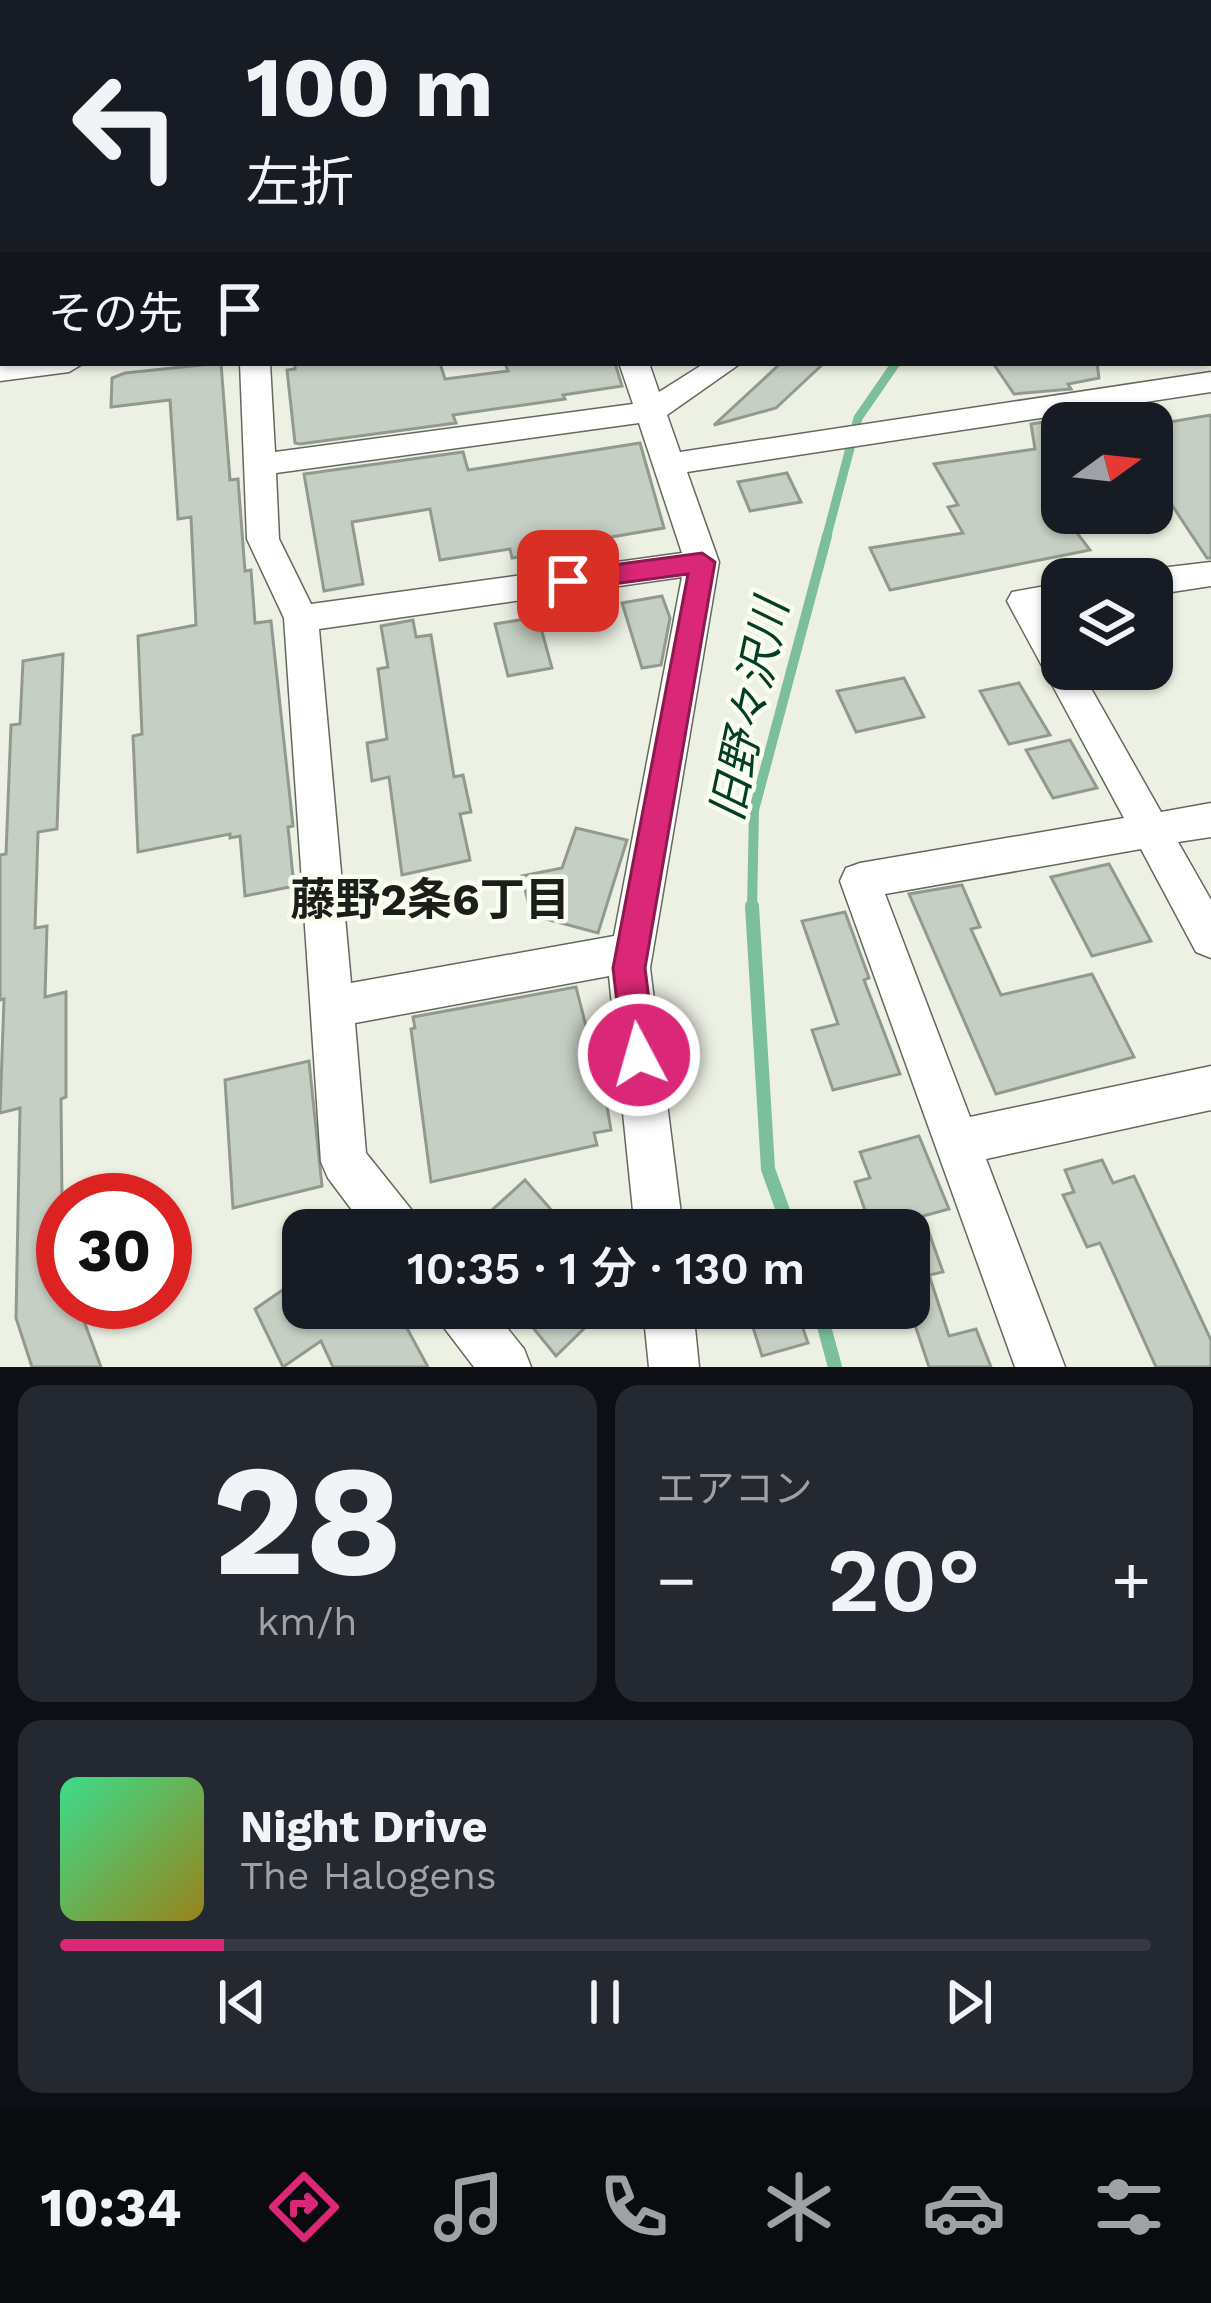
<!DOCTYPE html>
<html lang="ja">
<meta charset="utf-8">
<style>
:root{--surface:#171b24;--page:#242831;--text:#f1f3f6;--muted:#9ea1a6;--line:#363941;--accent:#db2777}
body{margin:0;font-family:"Work Sans","Noto Sans JP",sans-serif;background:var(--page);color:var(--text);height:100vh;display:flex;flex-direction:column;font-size:45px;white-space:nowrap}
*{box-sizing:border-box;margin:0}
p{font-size:39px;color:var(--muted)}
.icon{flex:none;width:66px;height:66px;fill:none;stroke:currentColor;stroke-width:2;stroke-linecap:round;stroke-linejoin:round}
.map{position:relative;height:1367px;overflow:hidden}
.panel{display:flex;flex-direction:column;gap:18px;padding:18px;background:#0d0f14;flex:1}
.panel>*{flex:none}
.top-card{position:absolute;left:0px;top:0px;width:1212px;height:366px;box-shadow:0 3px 9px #0004;background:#171b24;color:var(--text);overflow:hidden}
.needle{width:78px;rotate:75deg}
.fabs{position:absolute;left:1041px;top:402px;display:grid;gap:24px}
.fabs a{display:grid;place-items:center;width:132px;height:132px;border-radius:24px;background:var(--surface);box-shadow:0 3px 9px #0004;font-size:60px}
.speed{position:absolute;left:36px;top:1173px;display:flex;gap:24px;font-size:60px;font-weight:700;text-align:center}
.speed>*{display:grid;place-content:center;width:156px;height:156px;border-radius:50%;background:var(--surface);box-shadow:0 3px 9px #0004;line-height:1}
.speed .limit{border:18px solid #d22;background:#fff;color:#111}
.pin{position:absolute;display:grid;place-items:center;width:102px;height:102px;color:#fff;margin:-51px;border-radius:24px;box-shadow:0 6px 18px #0006}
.me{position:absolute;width:132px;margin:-66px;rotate:354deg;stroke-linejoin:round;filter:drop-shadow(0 0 9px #0008)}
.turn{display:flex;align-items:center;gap:42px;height:252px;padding:0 48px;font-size:54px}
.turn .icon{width:156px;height:156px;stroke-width:2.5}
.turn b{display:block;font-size:84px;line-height:102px}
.then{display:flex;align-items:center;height:114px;padding:0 48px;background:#0003;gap:24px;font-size:45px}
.big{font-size:90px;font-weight:600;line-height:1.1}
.panel .widget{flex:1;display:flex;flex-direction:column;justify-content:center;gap:18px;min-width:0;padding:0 42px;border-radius:24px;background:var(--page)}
.panel .dial{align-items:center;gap:0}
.dial b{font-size:156px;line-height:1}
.song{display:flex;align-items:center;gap:36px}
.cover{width:144px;height:144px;border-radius:18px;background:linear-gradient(135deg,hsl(150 70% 55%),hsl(50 70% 35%))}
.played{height:12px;border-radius:6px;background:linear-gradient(90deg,var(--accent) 15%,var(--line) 15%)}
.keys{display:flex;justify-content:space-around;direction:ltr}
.heat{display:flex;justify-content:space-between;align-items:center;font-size:66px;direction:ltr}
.panel .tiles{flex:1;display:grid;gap:18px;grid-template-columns:1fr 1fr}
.widget:last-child{grid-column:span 2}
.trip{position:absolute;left:282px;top:1209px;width:648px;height:120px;border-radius:24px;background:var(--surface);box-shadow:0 3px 9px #0004;font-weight:600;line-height:120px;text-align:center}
.tabs{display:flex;height:192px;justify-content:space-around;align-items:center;background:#090b0e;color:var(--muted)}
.tabs .icon{width:84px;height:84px}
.tabs .selected{color:var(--accent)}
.tabs b{font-size:54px;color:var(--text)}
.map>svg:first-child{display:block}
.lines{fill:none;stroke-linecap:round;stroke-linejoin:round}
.stream-far2{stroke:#7cbf9b;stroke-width:9}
.stream-far1{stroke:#7cbf9b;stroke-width:10}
.stream{stroke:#7cbf9b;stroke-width:14}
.building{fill:#c6cfc4;stroke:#929a90;stroke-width:3}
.minor-casing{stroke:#65685d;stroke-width:3}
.minor{fill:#fff;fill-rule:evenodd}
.route{fill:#db2777;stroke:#8e194d;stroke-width:3}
.labels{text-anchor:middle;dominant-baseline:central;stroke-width:9;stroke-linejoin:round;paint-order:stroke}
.water-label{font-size:45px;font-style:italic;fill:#033d26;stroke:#fafef1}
.neighbourhood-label{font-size:45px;font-weight:bold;fill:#1c1e19;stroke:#fafef1}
</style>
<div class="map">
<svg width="1211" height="1367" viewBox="0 0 1211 1367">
<rect width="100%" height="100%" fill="#edf1e4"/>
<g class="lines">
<path class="stream-far2" d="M826 539 858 418 896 363"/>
<path class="stream-far1" d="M752 909 754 810 827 536"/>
<g class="stream">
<path d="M752 906 768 1169 790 1230"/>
<path d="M819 1308 835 1367"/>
</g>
</g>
<g class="building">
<path d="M221 363 230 480 238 479 245 571 251 570 255 623 271 621 293 826 288 827 294 886 245 896 240 836 230 838V834L138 852 133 736 142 734 138 636 196 625 191 517 178 519 170 400 111 407 112 378 125 373Z"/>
<path d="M295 363H440L445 379 508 371 505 363H615L622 386 563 395 565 399 453 415 456 423 300 444 295 443 287 370 295 369Z"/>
<path d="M781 363H824L776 408 714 425Z"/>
<path d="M993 363H1097L1099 378 1068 384 1071 389 1014 394Z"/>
<path d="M1090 415 1096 423H1062V513L1090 550 890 590 870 548 963 533 948 507 958 505 934 464 1035 449 1031 424Z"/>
<path d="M1211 415V558H1207L1152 475V425Z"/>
<path d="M640 443 664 528 594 540 598 550 567 556 565 550 512 558 510 549 440 560 430 509 352 522 363 584 324 591 304 474 463 452 468 470Z"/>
<path d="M787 473 801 502 750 511 738 482Z"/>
<path d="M662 596 670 618 661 665 642 668 622 603Z"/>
<path d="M538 617 552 668 508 676 495 624Z"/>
<path d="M413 620 416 637 431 635 454 777 463 775 471 812 460 814 470 860 402 875 389 777 372 781 367 743 387 739 378 669 388 667 381 626Z"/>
<path d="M63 654 57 829 38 832 35 928 47 926 45 997 66 992V1097L61 1099 63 1302H77L101 1367H32L16 1318 20 1108 0 1113 4 999 0 1000V855L6 854 11 725 20 724 23 661Z"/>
<path d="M904 678 924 717 856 732 837 691Z"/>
<path d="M1019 683 1050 735 1009 744 980 691Z"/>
<path d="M1070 740 1097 788 1053 798 1026 750Z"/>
<path d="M576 828 627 840 598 933 531 915 522 876 562 868Z"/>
<path d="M1109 864 1151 941 1092 956 1051 877Z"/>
<path d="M962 885 980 927 971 929 1001 995 1092 974 1134 1057 996 1094 909 894Z"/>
<path d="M845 912 869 978 864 980 900 1074 833 1090 812 1030 838 1024 802 921Z"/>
<path d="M576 987 587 1030 594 1029 611 1130 594 1133 597 1145 431 1182 411 1029 415 1028 413 1017Z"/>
<path d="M309 1061 322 1186 233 1208 225 1080Z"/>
<path d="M919 1136 949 1209 923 1216 943 1272 929 1275 949 1336 976 1329 991 1367H929L909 1307V1220L872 1230 855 1182 870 1178 860 1152Z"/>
<path d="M1102 1160 1113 1183 1134 1176 1211 1340V1367H1156L1100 1243 1087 1247 1063 1195 1074 1192 1065 1170Z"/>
<path d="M525 1180 569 1230H470Z"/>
<path d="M303 1276V1308H396L428 1367H333L321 1341 283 1367 255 1309Z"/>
<path d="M517 1308H605L556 1356Z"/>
<path d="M747 1308H796L808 1343 762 1356Z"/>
</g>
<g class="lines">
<g class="minor-casing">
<g id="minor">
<path d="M921 0H943L945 3H923Z"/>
<path d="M1010 0H1032L1033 3H1011Z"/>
<rect x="1209" y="40" width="2" height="14"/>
<rect x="1209" y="101" width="2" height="14"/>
<rect x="1209" y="167" width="2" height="16"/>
<rect x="1209" y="250" width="2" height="16"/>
<rect x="1209" y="342" width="2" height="21"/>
<path d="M0 363 3 362 84 363 69 372 0 381Z"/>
<path d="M240 363H270L275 452 633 404 619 363H649L659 392 705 363H741L667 415 680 452 1211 372V392L687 472 719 562 650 968 683 1230H635L609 976 355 1023 366 1153 414 1213 421 1230H367L328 1178 321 1162 284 618 247 539ZM639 423 682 553 311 604 279 539 276 473ZM682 577 614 936 351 983 319 629Z"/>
<path d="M1211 562V586L1152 595V579H1137L1152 569Z"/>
<path d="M1062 583V609L1047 611 1062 638V669H1080L1161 812 1211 803V837L1178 842 1211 900V958L1196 952 1141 849 885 894 970 1117 1211 1066V1110L986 1159 1065 1367H1015L840 881 846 868 860 863 1124 818 1007 601 1012 592Z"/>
<path d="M434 1308H491L524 1349 531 1367H474L442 1325Z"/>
<path d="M643 1308H693L699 1367H649Z"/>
</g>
</g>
<use href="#minor" class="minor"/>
</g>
<path class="route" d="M702 553 715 562 645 968 656 1055 651 1067 639 1071 628 1067 623 1055 613 968 688 574 568 590 556 581 568 571Z"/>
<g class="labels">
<g class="water-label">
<text transform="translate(749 710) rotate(-78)">旧野々沢川</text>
</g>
<g class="neighbourhood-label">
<text x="430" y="899">藤野2条6丁目</text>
</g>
</g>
</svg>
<div class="fabs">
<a><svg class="needle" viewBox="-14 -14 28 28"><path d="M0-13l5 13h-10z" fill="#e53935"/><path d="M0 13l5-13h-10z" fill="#9ea1a6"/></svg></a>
<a><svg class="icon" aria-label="layers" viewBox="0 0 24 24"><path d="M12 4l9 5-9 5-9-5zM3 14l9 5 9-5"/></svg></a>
</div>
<div class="speed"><div class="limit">30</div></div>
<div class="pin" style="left:568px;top:581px;background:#d93025"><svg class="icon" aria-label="arrive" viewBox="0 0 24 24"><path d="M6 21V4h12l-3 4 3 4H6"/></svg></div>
<svg class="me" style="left:639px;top:1055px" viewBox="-20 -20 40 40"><circle r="17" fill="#db2777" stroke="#fff" stroke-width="3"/><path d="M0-11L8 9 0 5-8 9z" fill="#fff"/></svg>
<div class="trip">10:35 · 1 分 · 130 m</div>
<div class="top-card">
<div class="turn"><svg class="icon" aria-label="left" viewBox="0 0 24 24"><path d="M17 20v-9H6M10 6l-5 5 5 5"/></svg><div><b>100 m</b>左折</div></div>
<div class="then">その先<svg class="icon" aria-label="arrive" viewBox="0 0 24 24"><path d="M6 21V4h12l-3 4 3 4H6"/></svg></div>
</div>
</div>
<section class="panel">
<div class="tiles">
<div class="widget dial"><b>28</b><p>km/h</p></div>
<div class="widget"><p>エアコン</p>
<div class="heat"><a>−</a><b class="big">20°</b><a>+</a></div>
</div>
<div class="widget">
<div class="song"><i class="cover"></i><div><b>Night Drive</b><p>The Halogens</p></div></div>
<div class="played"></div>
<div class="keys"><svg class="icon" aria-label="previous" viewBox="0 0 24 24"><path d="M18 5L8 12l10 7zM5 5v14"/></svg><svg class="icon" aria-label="pause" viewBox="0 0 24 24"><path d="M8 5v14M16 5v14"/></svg><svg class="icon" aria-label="next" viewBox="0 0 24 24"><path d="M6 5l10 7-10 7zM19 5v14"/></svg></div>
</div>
</div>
</section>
<nav class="tabs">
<b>10:34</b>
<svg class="icon selected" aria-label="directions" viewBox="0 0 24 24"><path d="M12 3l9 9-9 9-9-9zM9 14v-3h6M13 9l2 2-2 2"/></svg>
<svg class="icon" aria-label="music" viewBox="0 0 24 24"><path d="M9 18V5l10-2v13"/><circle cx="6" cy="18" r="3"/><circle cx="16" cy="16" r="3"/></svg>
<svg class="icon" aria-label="phone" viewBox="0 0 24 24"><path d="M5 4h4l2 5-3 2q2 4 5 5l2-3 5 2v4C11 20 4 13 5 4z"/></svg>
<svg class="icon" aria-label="climate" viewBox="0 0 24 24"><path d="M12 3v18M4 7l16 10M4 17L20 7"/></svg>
<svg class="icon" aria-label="car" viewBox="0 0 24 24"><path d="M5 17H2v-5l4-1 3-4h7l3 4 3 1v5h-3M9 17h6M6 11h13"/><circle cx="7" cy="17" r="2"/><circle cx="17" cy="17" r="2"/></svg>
<svg class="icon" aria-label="filters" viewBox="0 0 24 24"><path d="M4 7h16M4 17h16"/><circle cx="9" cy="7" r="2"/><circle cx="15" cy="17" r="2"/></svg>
</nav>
